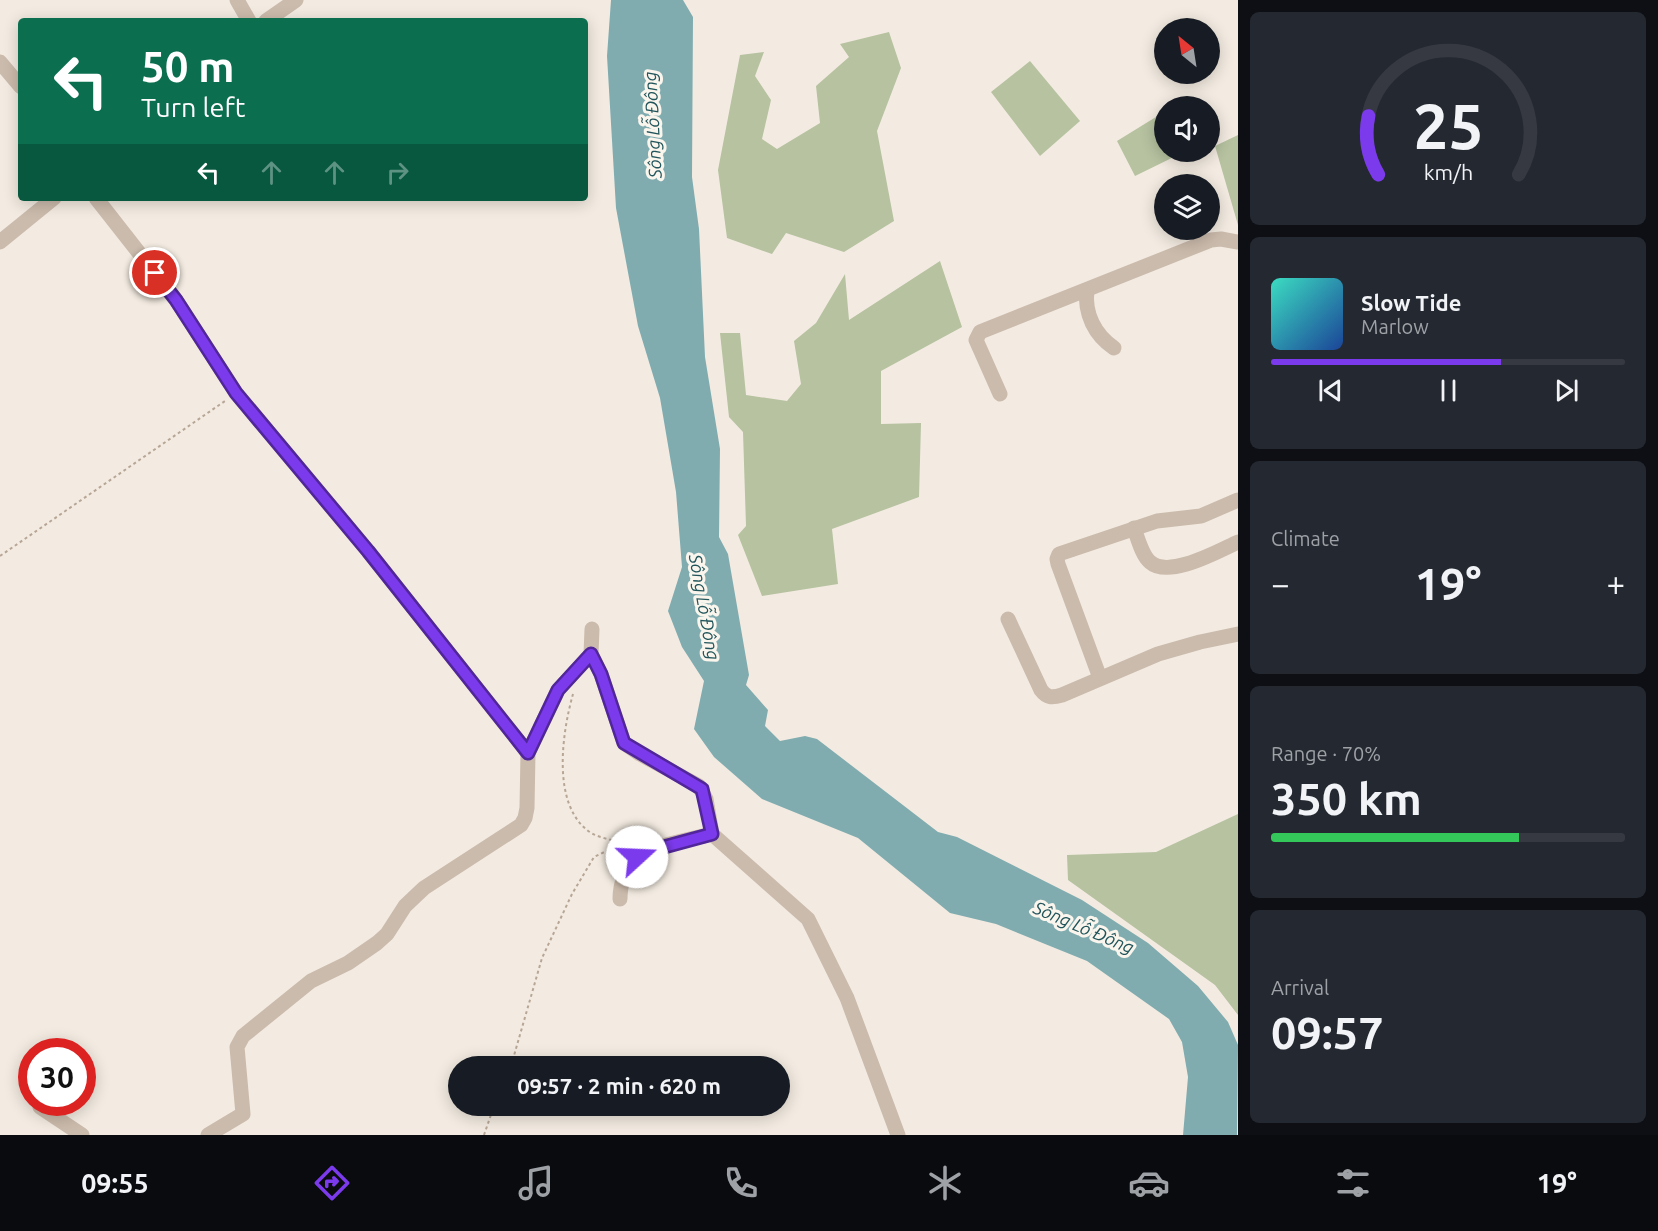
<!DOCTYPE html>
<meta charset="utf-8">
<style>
:root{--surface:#171b24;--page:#242831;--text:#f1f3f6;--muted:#9ea1a6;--line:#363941;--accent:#7c3aed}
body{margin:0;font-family:Ubuntu,sans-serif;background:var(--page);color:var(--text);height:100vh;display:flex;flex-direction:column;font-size:22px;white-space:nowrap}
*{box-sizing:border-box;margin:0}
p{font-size:20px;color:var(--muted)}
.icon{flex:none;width:33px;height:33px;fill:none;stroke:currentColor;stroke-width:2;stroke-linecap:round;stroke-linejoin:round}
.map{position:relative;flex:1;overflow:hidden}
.panel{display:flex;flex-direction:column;gap:12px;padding:12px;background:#0d0f14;width:420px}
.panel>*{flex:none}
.guide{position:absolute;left:18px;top:18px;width:570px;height:183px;border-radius:6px;box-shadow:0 3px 15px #0003;background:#0b6e4f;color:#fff;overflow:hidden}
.needle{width:39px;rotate:330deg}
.controls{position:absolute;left:1154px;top:18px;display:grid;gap:12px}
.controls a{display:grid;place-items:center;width:66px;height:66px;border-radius:50%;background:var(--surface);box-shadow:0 3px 15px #0003;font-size:30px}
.speed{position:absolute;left:18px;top:1038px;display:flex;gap:12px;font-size:30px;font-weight:700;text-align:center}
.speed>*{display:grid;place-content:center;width:78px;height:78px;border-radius:50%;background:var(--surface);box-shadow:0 3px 15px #0003;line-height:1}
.speed .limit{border:9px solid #d22;background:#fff;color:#111}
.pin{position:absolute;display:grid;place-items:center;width:51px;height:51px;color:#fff;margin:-26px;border:3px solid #fff;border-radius:50%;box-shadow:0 2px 6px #0007}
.me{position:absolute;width:66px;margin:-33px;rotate:70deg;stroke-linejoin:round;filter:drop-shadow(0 0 4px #0008)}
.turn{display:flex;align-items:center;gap:21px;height:126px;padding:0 24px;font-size:27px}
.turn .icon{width:78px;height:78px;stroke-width:2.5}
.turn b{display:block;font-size:42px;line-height:51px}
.lanes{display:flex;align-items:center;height:57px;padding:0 24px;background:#0003;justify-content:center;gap:30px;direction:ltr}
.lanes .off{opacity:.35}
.big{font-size:45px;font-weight:700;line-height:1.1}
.panel .card{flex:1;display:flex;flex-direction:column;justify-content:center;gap:9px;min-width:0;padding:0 21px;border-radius:9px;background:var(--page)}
.panel .dial{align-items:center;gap:0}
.dial svg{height:156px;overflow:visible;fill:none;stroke:var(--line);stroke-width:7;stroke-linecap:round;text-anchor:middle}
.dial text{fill:var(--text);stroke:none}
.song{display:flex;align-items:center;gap:18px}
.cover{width:72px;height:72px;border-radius:9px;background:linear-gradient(135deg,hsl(170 70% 55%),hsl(220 70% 35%))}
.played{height:6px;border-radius:3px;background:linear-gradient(90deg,var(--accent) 65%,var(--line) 65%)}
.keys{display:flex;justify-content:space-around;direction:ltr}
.heat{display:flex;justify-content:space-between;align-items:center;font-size:33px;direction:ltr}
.charge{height:9px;border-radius:4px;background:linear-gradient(90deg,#34c759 70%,var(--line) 0)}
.trip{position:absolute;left:448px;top:1056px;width:342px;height:60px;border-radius:30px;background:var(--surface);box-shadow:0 3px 15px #0003;font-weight:700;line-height:60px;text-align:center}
.dock{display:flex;height:96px;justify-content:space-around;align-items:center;background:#090b0e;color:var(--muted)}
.dock .icon{width:42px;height:42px}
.dock .on{color:var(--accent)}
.dock b{font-size:27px;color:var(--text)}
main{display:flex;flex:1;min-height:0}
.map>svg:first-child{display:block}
.green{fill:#b6c2a0}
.water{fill:#80acb0}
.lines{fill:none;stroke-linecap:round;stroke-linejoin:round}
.path{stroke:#b7a696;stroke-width:2;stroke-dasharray:3 3;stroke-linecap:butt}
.minor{stroke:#cbbbac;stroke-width:15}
.route-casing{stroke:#51269a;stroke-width:15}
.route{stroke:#7c3aed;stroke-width:10}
.labels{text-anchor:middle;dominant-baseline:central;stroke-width:6;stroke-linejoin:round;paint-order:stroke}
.water-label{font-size:18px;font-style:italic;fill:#21555b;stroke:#faf5ed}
</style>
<main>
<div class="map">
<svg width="1238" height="1135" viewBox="0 0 1238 1135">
<rect width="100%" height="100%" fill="#f3ebe1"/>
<g class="green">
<path d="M889 32 901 68 877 131 894 221 844 252 786 233 772 254 727 238 718 170 740 55 764 52 755 76 771 100 762 139 777 149 820 123 816 86 849 57 840 44Z"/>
<path d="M1030 61 1080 121 1040 156 991 92Z"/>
<path d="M1164 112V152H1184L1135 176 1117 141Z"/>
<path d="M1238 135V225L1215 146Z"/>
<path d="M940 261 962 327 881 371V424L921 423 919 497 832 529 838 584 762 596 738 535 746 526 743 432 729 417 720 333H740L746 395 787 401 801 384 794 341 816 323 845 274 849 320Z"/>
<path d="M1238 814V1015L1215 985 1068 880 1067 855 1156 852Z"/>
</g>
<path class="water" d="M611 0H683L693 17 692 177 699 229 705 357 720 449 719 537 728 554 749 675 746 685 768 710 765 726 780 741 805 736 817 739 938 832 957 837 1082 900 1148 943 1198 986 1228 1022 1238 1045 1237 1135H1183L1188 1077 1182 1042 1169 1019 1087 961 996 924 950 913 858 838 762 799 714 757 694 729 704 681 682 647 668 611 682 567 676 492 660 398 638 326 616 208 607 56Z"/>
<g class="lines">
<g class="path">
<path d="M0 556 225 401"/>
<path d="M573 694C562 733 552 802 587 830 599 840 617 838 629 849"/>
<path d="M511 1066 542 958 572 894 594 857 623 843"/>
<path d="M484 1135 494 1106"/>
</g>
<g class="minor">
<path d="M237 0 249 21"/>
<path d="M266 21 296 0"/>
<path d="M0 62 21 87"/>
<path d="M96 198 176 300 236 393 368 551 528 753"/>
<path d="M0 242 54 198"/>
<path d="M1087 290C1084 314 1095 335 1114 348"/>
<path d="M1000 394 976 340 980 332 1211 240 1221 239 1238 242"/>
<path d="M1134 528C1138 539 1142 555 1150 562 1169 579 1218 551 1238 542"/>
<path d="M1008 619 1041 690C1047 698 1052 698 1062 695L1158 654 1200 642 1238 634"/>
<path d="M592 629 591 654 601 674 624 743 640 754 699 786 706 799 712 834 808 919 847 998 898 1135"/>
<path d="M1100 678 1058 564 1057 559 1059 554 1157 521 1201 516 1238 500"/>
<path d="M620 899C620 885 625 867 637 857 648 847 696 838 712 834"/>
<path d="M40 1107 82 1135"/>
<path d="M208 1135 243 1114 237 1047 243 1036 311 981 348 963 377 943 387 934 405 906 424 888 521 825 525 818 527 808 528 753 558 690 591 654"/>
</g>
</g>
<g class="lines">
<g class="route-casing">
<path id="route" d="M155 273 176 300 236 393 368 551 528 753 558 690 591 654 601 674 624 743 702 789 712 834 664 847 637 857"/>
</g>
<use href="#route" class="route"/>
</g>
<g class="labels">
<g class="water-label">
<text transform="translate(652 125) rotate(-93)">Sông Lỗ Đông</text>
<text transform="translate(705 607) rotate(80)">Sông Lỗ Đông</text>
<text transform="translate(1084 927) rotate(23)">Sông Lỗ Đông</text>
</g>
</g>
</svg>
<div class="controls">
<a><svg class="needle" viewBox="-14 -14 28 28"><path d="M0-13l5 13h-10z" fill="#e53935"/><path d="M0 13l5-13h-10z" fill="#9ea1a6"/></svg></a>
<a><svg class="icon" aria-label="sound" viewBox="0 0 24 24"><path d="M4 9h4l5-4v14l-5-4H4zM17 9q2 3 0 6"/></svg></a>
<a><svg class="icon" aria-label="layers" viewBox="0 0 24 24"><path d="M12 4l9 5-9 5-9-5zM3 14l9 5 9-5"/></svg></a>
</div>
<div class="speed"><div class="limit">30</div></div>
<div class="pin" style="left:155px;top:273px;background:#d93025"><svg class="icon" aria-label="arrive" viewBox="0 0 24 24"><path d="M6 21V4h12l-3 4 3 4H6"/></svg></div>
<svg class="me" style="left:637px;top:857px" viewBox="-20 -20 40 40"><circle r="19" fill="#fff"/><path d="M0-13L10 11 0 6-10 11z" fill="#7c3aed"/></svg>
<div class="trip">09:57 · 2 min · 620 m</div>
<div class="guide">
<div class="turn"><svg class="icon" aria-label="left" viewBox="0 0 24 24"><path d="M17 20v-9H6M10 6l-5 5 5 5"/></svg><div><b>50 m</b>Turn left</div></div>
<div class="lanes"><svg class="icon" aria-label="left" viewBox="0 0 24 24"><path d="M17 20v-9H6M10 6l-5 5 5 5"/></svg><svg class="icon off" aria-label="ahead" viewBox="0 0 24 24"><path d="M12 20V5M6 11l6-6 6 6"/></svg><svg class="icon off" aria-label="ahead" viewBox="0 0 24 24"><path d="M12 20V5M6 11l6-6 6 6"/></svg><svg class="icon off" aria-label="right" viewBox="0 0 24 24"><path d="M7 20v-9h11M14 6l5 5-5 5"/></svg></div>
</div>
</div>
<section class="panel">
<div class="card dial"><svg viewBox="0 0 100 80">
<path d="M14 69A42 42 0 1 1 86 69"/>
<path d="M14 69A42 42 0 0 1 9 39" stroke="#7c3aed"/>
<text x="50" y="56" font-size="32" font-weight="700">25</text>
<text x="50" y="72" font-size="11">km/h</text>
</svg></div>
<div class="card">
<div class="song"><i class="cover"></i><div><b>Slow Tide</b><p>Marlow</p></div></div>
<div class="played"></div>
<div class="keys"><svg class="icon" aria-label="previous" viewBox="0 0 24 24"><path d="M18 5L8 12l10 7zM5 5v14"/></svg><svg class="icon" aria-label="pause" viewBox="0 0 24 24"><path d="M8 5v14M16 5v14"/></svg><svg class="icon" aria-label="next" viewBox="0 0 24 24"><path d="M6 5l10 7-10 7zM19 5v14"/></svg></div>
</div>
<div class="card"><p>Climate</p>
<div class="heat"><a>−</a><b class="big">19°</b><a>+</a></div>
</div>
<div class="card"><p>Range · 70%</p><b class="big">350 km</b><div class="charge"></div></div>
<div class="card"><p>Arrival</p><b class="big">09:57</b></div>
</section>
</main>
<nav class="dock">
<b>09:55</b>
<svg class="icon on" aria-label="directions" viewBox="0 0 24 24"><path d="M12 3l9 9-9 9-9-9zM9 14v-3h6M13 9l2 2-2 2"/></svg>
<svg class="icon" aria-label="music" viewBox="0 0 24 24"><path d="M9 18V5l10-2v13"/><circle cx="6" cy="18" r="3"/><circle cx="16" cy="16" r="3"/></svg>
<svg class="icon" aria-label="phone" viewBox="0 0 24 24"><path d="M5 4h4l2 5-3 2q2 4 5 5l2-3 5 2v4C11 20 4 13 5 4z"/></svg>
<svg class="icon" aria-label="climate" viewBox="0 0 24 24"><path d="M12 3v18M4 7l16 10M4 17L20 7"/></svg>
<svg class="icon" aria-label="car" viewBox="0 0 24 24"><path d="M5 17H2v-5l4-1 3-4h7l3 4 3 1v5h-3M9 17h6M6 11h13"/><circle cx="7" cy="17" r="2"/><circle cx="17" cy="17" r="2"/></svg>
<svg class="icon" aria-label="filters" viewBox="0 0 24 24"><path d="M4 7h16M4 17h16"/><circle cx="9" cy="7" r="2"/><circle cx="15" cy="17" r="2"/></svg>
<b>19°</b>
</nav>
